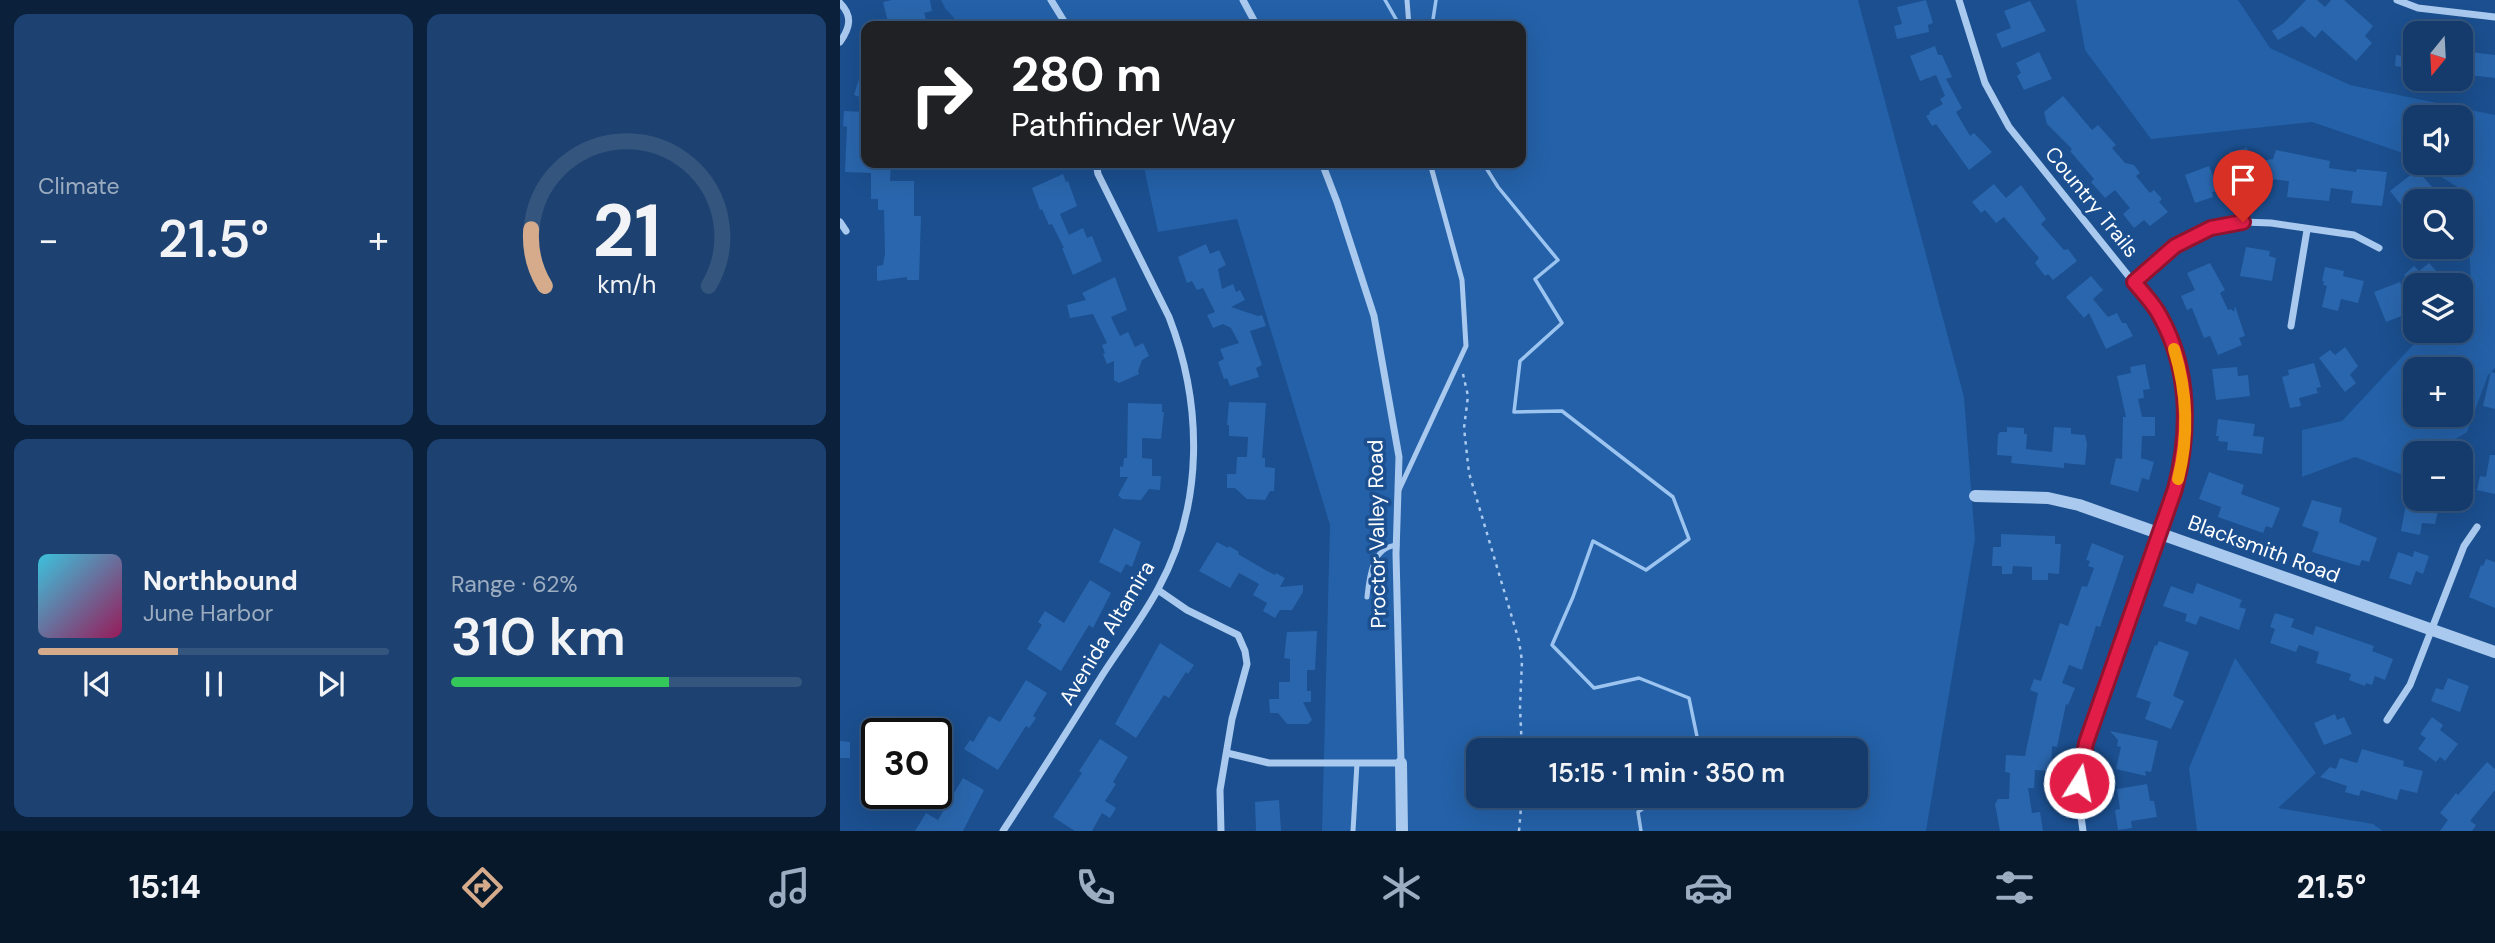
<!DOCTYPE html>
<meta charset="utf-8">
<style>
:root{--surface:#143b6b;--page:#1d4271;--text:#f1f3f6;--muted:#9dadc1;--line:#33557e;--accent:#d6ab8b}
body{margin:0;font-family:"DM Sans",sans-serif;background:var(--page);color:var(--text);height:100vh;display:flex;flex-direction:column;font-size:26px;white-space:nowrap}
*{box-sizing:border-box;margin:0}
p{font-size:23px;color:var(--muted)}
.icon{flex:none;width:38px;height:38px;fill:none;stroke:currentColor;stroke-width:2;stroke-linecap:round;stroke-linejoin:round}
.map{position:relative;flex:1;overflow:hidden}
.side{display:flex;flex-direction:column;gap:14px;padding:14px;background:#0b203b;width:840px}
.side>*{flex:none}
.top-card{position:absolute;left:21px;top:21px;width:665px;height:147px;border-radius:14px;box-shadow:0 7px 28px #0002,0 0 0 2px var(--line);background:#202124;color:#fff;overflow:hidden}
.needle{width:46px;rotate:198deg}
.tools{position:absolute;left:1563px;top:21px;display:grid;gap:14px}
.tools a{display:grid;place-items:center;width:70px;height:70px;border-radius:14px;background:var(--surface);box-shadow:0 7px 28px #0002,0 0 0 2px var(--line);font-size:35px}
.speed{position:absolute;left:21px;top:718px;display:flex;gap:14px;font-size:35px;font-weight:700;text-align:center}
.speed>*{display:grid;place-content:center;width:91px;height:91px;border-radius:50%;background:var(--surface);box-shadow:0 7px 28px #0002,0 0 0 2px var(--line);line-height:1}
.speed .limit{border:4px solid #111;border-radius:10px;background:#fff;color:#111}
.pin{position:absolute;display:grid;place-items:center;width:60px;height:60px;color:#fff;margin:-72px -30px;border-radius:50% 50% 50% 0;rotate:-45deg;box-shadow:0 0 7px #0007}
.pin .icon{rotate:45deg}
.me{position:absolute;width:77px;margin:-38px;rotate:10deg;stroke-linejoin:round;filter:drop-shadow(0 0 5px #0008)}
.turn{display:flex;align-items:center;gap:24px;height:147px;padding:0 35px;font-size:32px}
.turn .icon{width:91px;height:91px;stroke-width:2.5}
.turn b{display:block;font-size:49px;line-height:60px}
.big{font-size:52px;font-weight:600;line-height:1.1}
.side .tile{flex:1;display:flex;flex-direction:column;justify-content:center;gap:10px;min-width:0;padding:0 24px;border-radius:14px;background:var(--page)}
.side .dial{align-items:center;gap:0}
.dial svg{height:182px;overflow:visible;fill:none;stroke:var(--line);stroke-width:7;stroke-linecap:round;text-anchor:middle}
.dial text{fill:var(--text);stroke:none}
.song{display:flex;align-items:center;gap:21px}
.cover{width:84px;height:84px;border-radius:10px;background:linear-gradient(135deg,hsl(190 70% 55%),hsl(330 70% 35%))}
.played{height:7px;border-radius:4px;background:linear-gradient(90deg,var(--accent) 40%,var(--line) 40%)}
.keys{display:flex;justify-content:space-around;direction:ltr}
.heat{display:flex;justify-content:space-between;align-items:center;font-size:38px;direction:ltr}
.charge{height:10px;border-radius:5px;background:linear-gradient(90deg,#34c759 62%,var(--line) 0)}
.side .tiles{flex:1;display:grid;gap:14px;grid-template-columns:repeat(2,1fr)}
.trip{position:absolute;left:626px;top:738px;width:402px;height:70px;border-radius:14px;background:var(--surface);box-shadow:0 7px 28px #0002,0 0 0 2px var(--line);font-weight:600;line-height:70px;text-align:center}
.tabs{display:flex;height:112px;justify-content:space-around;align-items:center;background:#08182b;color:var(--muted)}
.tabs .icon{width:49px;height:49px}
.tabs .selected{color:var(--accent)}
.tabs b{font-size:32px;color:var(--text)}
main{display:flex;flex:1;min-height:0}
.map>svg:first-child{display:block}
.green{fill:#2461a8;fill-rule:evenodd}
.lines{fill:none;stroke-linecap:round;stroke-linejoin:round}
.stream{stroke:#9cc4f0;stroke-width:3.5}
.building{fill:#2a66ad}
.path{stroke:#a9c9ee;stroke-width:2.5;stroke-dasharray:3.5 5;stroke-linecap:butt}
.service{stroke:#a9c9ee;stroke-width:5}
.minor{stroke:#a9c9ee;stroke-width:7}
.tertiary{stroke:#a9c9ee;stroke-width:12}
.route-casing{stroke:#92132f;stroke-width:18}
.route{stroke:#e11d48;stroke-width:12}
.slow{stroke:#f59e0b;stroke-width:12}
.labels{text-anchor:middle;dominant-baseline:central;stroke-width:7;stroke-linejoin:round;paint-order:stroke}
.street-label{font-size:21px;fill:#fff;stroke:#1b4f8f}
</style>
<main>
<section class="side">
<div class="tiles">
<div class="tile"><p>Climate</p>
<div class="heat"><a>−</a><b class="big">21.5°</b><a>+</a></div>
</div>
<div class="tile dial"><svg viewBox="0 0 100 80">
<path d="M14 69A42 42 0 1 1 86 69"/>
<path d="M14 69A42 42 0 0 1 8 44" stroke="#d6ab8b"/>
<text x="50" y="56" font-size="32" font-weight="700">21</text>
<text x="50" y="72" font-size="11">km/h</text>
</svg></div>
<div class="tile">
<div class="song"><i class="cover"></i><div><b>Northbound</b><p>June Harbor</p></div></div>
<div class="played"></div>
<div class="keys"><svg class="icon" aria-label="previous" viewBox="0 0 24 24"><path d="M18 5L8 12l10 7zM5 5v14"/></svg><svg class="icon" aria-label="pause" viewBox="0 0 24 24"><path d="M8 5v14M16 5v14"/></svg><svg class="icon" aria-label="next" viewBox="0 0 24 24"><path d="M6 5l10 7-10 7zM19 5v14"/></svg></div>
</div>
<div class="tile"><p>Range · 62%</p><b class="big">310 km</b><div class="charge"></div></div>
</div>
</section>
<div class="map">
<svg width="1655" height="831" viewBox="0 0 1655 831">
<rect width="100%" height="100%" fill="#1b4f8f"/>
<g class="green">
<path d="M101 0H1018L1124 397 1135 539 1086 831H482L490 525 397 219 318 232 303 163H681V26H121L105 8ZM639 751H1017V796H639Z"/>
<path d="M1236 0H1398L1430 48 1510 85 1655 115V368L1648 375 1627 432 1593 453H1575V465L1560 474 1515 457 1462 477V430L1502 421 1586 331H1620L1621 294 1631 282 1626 192 1578 163H1620V117H1575V161L1563 153 1472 122 1311 139 1245 50ZM1575 369H1620V415H1575Z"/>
<path d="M1395 658 1476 773 1438 808 1533 824 1543 831H1357L1349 768Z"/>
</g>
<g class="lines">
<g class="stream">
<path d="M545 0 560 26"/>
<path d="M592 26 596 0"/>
<path d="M643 163 658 187 718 260 695 279 722 323 680 361 674 412 722 411 833 497 849 539 806 570 753 541 733 597 712 645 754 688 799 678 849 698 860 751"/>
<path d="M801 831 798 812 821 796"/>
</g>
</g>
<g class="building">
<path d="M52 0H90L92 11 84 13 86 19 49 26 43 2Z"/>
<path d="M1086 0 1093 23 1088 25 1089 32 1057 39 1054 26 1062 24 1057 7Z"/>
<path d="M1466 0H1477L1485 7 1491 0H1504L1533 26 1525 36 1532 43 1516 61 1482 30 1475 38 1462 26 1438 40 1432 31 1444 23Z"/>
<path d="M1190 1 1206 31 1162 48 1156 34 1171 28 1164 11Z"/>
<path d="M1620 44 1631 45 1630 52 1655 55V78L1620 74Z"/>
<path d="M1095 46 1098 55H1102L1112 77 1106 79 1122 108 1116 112 1130 136 1134 133 1152 152 1129 170 1096 124 1092 126 1086 116 1090 114 1089 112 1103 104 1100 99 1105 96 1096 75 1080 81 1070 56Z"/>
<path d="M1565 51 1575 52V78L1562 76 1563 67 1555 66 1556 55 1564 56Z"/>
<path d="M1199 52 1212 79 1184 90 1177 76 1181 73 1176 63Z"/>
<path d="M24 63 26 64V99L14 95Z"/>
<path d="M1223 96 1252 130 1258 125 1276 145 1272 148 1285 163 1294 165 1300 173 1296 176 1310 193 1314 190 1322 199 1319 202 1328 212 1310 226 1304 220 1294 228 1283 214 1290 208 1275 190 1265 198 1251 182 1254 179 1230 151 1232 149 1207 124 1204 112Z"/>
<path d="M4 111 24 112 26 115V163H51L50 181H74V216H81L79 280H67V277L37 281V266L43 265 45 254 44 210H38V199H31V173L5 172 7 127 3 126Z"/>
<path d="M1407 148 1408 155 1416 153 1417 162 1433 159 1436 150 1490 161 1489 168 1516 172 1517 169 1547 172 1542 206 1511 203 1513 191 1491 188 1489 201 1447 197 1449 181 1430 179 1431 173 1407 178 1408 185 1372 192 1373 197 1355 203 1345 175 1369 166 1373 176 1392 173 1389 152Z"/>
<path d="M1577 170 1594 189 1581 201H1575V222L1550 191Z"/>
<path d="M223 174 226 182 228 181 237 206 220 214 229 235 243 228 247 238 252 236 262 261 233 275 222 248H224L212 224 209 225 202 209 200 210 192 188Z"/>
<path d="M1154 184 1166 198 1181 185 1206 219 1201 224 1224 250 1228 249 1237 261 1213 280 1208 274 1205 276 1195 263 1199 258 1164 217 1156 223 1145 210 1141 213 1132 202Z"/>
<path d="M366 244 370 254 379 250 386 265 378 269 382 289 393 284 396 292 400 290 405 300 391 307 418 316 422 315 426 326 410 331 422 365 416 368 419 377 390 386 387 378 384 379 378 362 384 359 380 349 399 343 391 328 383 324 373 328 367 315 375 312 363 288 357 290 352 281 347 283 338 257Z"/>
<path d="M1406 247 1430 251 1429 256 1436 258 1432 281 1400 276Z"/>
<path d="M1370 263 1385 290 1380 293 1388 310 1391 309 1394 312 1395 306 1405 336 1399 338 1402 345 1378 355 1370 336 1364 338 1352 308 1347 310 1341 296 1355 290 1347 273Z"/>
<path d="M1589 263 1609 285H1574L1564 275 1574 266 1579 271Z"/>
<path d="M1485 267 1504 271 1503 276 1524 281 1518 303 1501 299 1498 311 1482 307 1487 286 1483 285 1484 281H1482Z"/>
<path d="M1251 276 1263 290 1253 299 1268 317 1277 313 1282 323H1286L1293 336 1266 349 1249 313 1244 318 1226 297Z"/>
<path d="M275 277 287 310 271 317 280 336 288 332 295 347 303 343 309 356 302 360 298 371 299 374 279 383 274 380V361L267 364 263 354 265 353 262 345 267 343 253 314 230 318 227 305 246 300 242 293Z"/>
<path d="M1560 282 1572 312 1546 322 1534 292Z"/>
<path d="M1505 347 1518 366 1510 375 1516 383 1505 392 1479 358 1490 350 1495 355Z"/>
<path d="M1474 363 1481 387 1476 388 1478 393 1459 398 1461 406 1450 408 1442 377 1449 375 1448 370Z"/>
<path d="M1305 364 1310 389 1303 390 1304 398 1298 399 1302 417H1315V436H1302L1301 458 1314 462 1309 480 1302 478 1298 492 1270 484 1276 458 1282 459 1283 417H1286L1277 376 1291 373 1290 367Z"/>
<path d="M1397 367 1398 376 1408 375 1410 396 1376 400 1372 369Z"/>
<path d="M1651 372 1655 373V409L1643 406Z"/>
<path d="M389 402 426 403 422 458H425V467L435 468 434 491H430L425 500 407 499 395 488H387V474H396L397 457H407L408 437 389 436V425H387Z"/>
<path d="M288 403 322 404V412H324L321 439 302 438V458L312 459V476H321L320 490 309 489 301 500 282 499 278 495 288 477H280V466L283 467 284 458H287Z"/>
<path d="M1378 419 1415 424 1413 436 1424 437 1422 454 1387 450 1388 442 1378 441 1379 436H1376Z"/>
<path d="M1167 427 1184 428V434H1187L1186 449 1212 452 1214 427 1231 428V434L1245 435 1247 444 1245 465 1224 463V468L1171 463 1172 456 1157 455 1158 435 1160 432H1167Z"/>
<path d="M1650 455H1655V494L1637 490 1640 476 1646 477Z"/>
<path d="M1369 472 1404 485 1401 494 1440 508 1432 528 1426 526 1423 533 1378 517 1381 507 1359 499Z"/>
<path d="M1472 500 1502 508 1499 522 1537 538 1529 562 1522 560 1519 566 1472 552 1479 532 1462 526Z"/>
<path d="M1566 504 1598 511 1595 524 1582 523 1580 535 1561 531Z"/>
<path d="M274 528 301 542 292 567 286 564 281 573 259 562Z"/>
<path d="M1161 534 1215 536V544H1221L1219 574 1208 573V580H1192V567L1173 566 1172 574H1162V566H1152L1153 547H1161Z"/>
<path d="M377 542 388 548 389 546 399 552 398 554 427 571 435 575 436 573 445 578 440 587 463 585V592L452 610H440L435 618 423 611 427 603 413 595 419 584 399 573 390 588 359 571Z"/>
<path d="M1252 543 1284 556 1260 627 1256 626 1242 670 1229 665 1222 683 1235 688 1228 705 1226 704 1217 747 1212 746 1211 771 1195 770 1194 788H1188L1192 813 1200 812 1203 831H1160L1155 804 1158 799H1169L1170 773 1165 772 1166 755 1185 756 1198 693 1190 690 1194 679 1201 681 1220 623 1228 626 1242 586 1247 587 1254 568 1248 566 1250 561 1246 560Z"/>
<path d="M1574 551 1589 556 1583 574 1576 571 1571 585 1549 578 1558 552 1573 557Z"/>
<path d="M1646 559 1655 562V608L1629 597 1641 565 1643 566Z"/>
<path d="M250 580 271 593 253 628 249 625 221 671 187 649 202 625 198 622 205 611 224 623Z"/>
<path d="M1357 583 1402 600 1399 607 1406 609 1399 630 1360 616 1356 625 1345 621 1347 614 1323 606 1331 586 1353 594Z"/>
<path d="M1435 613 1454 619 1451 627 1473 635 1476 626 1534 646 1532 651 1553 659 1545 680 1535 676 1532 685 1526 683 1525 686 1509 680 1511 674 1476 663 1479 652 1459 645 1456 652 1430 643 1435 629 1430 627Z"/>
<path d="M477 631 475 670H467V691H471V702H463L472 720 468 724H447L438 713H430L429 699H439V682H450V659L444 658 447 632Z"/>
<path d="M1319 641 1349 652 1333 696 1344 701 1331 729 1305 719 1311 702 1296 697 1315 645 1317 646Z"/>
<path d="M320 643 354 665 348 674 346 672 329 698 324 695 296 738 275 724Z"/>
<path d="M1608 678 1629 686 1620 712 1591 701 1596 688 1603 690Z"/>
<path d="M186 680 207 693 193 716 196 718 189 728 186 726 158 770 124 749 130 740 133 742 149 716 160 722Z"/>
<path d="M1495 714 1497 720 1504 717 1512 734 1484 745 1474 723Z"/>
<path d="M1592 717 1603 725 1600 730 1618 744 1605 761 1600 757 1596 762 1578 749 1586 738 1580 734Z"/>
<path d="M1270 731 1318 741 1311 772 1305 771 1306 776 1276 769 1281 747 1277 746 1278 740Z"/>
<path d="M260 739 288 757 273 782 276 784 265 801 276 808 270 818 262 813 252 831H235L213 817 242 773 239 771Z"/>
<path d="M0 741 10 742V758H0Z"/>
<path d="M1522 749 1564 761 1563 766 1583 771 1577 793 1560 789 1557 800 1521 790 1519 796 1505 792 1507 786 1480 777 1490 767 1496 769 1500 758 1517 763Z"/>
<path d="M1647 762 1655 769V790L1630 821 1636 825 1632 831H1600L1608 820 1600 813 1616 793 1618 795Z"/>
<path d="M123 778 144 790 123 831H75L86 813 98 820Z"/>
<path d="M1307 784 1310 801H1314L1317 817 1291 821 1292 828 1278 830 1275 810 1280 809 1277 789Z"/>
<path d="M439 800 441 831H416L415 802Z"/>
</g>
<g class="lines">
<g class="path">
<path d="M623 374 628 396 624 428 629 473 679 641 682 661 680 707 682 751"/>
<path d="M679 831 682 796"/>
</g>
<g class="service">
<path d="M567 0 569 26"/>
<path d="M559 490 626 346 622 280 590 163"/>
<path d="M527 597C529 576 532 548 557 545"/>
<path d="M513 831 517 763"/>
</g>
<g class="minor">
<path d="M211 0 227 26"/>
<path d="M403 0 417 26"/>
<path d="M1119 0 1145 83 1169 127 1319 314C1347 372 1351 428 1335 489L1246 743 1238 795 1243 831"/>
<path d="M1557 0 1578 8 1655 17"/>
<path d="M0 3C13 16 10 28 0 42"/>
<path d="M0 222 6 231"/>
<path d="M1294 282 1335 246 1372 228 1403 222 1431 223 1514 235 1539 248"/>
<path d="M1451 326 1467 230"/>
<path d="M318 590 347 610 398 635 405 651 407 664 392 719 380 790 381 831"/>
<path d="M1547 720 1570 685 1624 546 1637 527"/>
<path d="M387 753 429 763H561L556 554 559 457 534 316 497 202 482 163"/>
<path d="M163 831C197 779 230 727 263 674 281 646 302 619 318 589 364 505 363 405 329 317L258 174 256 163"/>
</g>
<g class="tertiary">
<path d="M1135 496 1208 498 1239 505 1655 652"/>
<path d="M561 763 562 831"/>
</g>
</g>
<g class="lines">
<g class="route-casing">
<path id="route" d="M1239 783 1246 743 1335 489C1350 432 1350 369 1320 316 1314 304 1303 293 1294 282L1335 246 1371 228 1403 222"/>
</g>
<use href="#route" class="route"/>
<path class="slow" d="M1334 349C1347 391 1349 436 1338 479"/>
</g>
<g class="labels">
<g class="street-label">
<text transform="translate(1252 202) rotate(51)">Country Trails</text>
<text transform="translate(537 534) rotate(-91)">Proctor Valley Road</text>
<text transform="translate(1424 549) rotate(20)">Blacksmith Road</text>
<text transform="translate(267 633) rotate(-59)">Avenida Altamira</text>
</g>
</g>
</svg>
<div class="tools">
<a><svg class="needle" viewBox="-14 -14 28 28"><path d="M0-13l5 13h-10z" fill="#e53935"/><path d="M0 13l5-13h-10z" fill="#9dadc1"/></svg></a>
<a><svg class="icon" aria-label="sound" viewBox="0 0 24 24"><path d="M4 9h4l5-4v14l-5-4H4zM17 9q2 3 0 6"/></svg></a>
<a><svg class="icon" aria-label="search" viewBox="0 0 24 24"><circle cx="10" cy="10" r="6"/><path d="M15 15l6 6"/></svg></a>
<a><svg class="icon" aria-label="layers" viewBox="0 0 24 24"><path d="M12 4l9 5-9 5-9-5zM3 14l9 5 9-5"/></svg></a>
<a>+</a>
<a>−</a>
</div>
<div class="speed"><div class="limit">30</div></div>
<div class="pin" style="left:1403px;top:222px;background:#d93025"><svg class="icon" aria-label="arrive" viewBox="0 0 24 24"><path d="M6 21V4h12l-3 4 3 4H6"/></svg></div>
<svg class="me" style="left:1239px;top:783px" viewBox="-20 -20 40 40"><circle r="17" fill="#e11d48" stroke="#fff" stroke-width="3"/><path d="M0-11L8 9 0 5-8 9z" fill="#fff"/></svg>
<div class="trip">15:15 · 1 min · 350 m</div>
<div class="top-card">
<div class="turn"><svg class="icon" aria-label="right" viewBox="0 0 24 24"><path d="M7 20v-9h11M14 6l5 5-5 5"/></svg><div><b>280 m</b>Pathfinder Way</div></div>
</div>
</div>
</main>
<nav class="tabs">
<b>15:14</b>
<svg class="icon selected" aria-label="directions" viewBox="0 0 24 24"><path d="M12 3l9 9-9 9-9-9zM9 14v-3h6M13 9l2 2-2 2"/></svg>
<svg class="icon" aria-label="music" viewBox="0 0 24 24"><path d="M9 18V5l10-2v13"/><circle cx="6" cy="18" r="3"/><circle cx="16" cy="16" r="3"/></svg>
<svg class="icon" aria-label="phone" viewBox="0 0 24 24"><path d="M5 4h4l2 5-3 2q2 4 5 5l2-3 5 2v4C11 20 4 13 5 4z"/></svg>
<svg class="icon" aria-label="climate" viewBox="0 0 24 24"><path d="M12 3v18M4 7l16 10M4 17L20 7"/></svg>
<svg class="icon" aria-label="car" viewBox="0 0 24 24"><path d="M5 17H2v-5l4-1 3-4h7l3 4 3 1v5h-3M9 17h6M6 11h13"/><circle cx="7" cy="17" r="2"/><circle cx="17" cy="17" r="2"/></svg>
<svg class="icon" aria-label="filters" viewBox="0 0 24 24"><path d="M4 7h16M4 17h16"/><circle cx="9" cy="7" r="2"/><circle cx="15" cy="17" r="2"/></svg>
<b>21.5°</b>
</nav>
